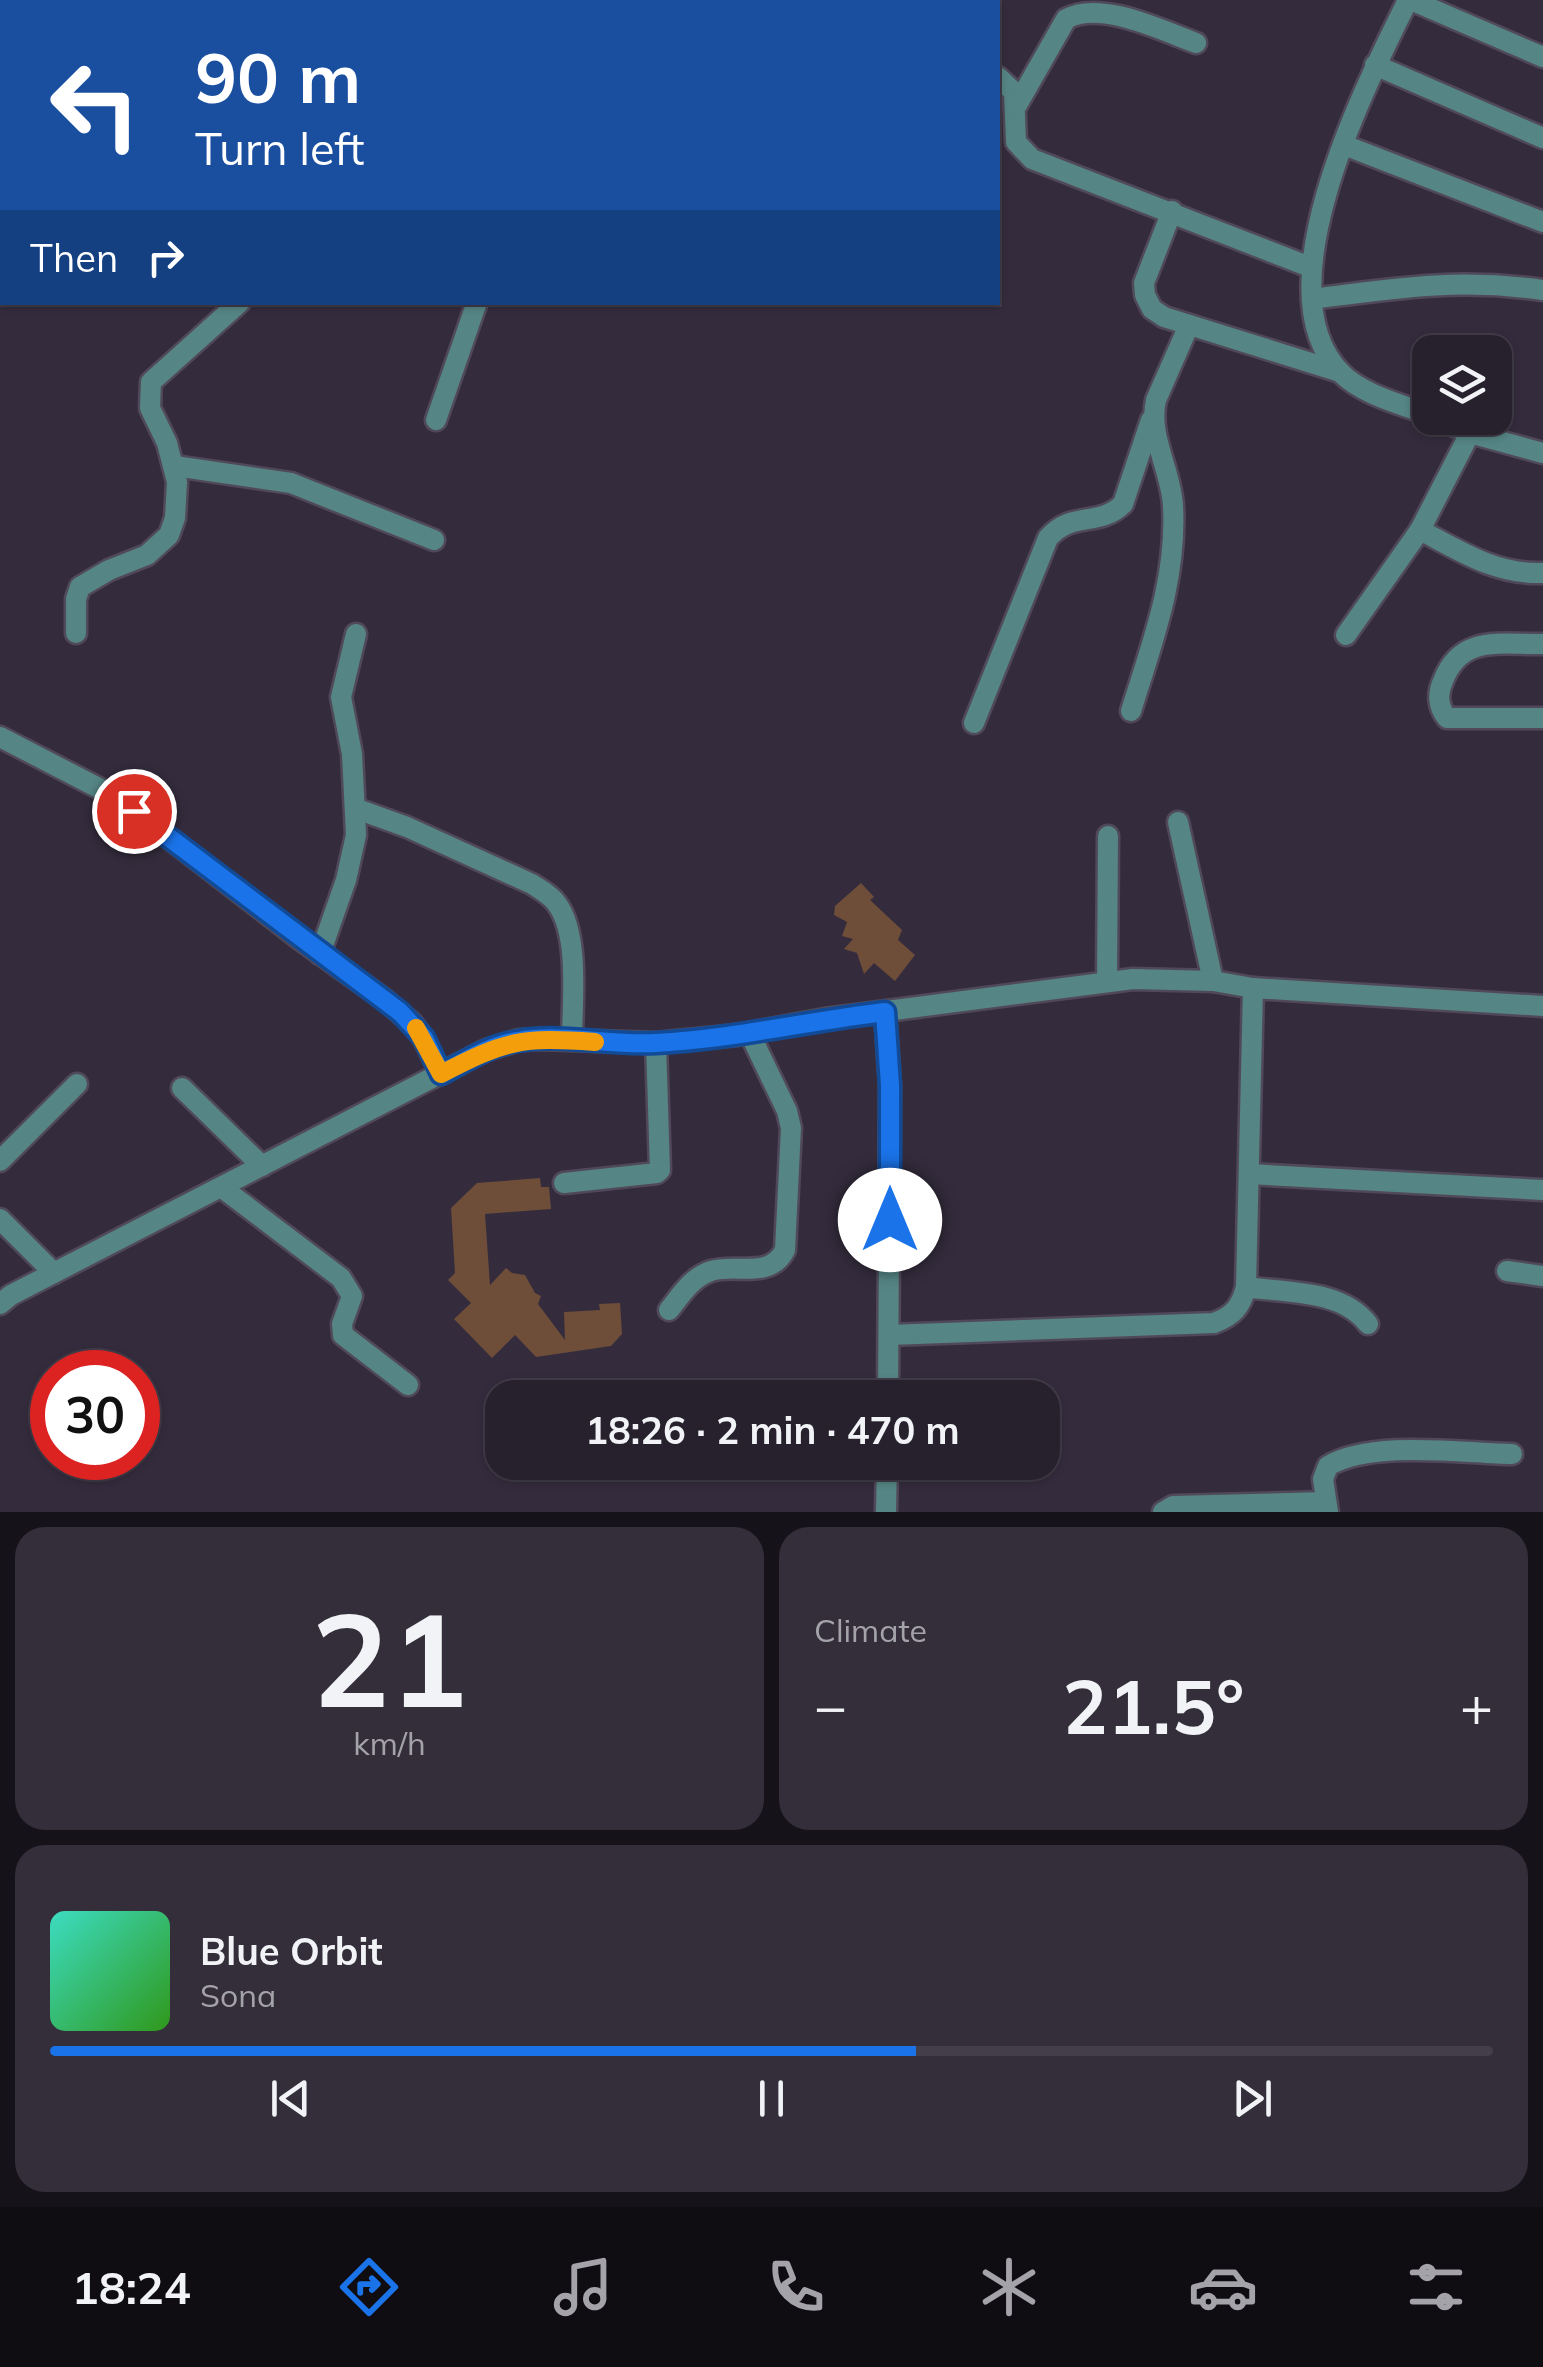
<!DOCTYPE html>
<meta charset="utf-8">
<style>
:root{--surface:#27212e;--page:#332e3a;--text:#f1f3f6;--muted:#a4a3aa;--line:#433e4a;--accent:#1a73e8}
body{margin:0;font-family:Mulish,sans-serif;background:var(--page);color:var(--text);height:100vh;display:flex;flex-direction:column;font-size:38px;white-space:nowrap}
*{box-sizing:border-box;margin:0}
p{font-size:32px;color:var(--muted)}
.icon{flex:none;width:55px;height:55px;fill:none;stroke:currentColor;stroke-width:2;stroke-linecap:round;stroke-linejoin:round}
.map{position:relative;height:1512px;overflow:hidden}
.drawer{display:flex;flex-direction:column;gap:15px;padding:15px;background:#151219;flex:1}
.drawer>*{flex:none}
.hud{position:absolute;left:0px;top:0px;width:1000px;height:305px;box-shadow:0 2px 8px #0004,0 0 0 2px var(--line);background:#1a4fa0;color:#fff;overflow:hidden}
.buttons{position:absolute;left:1412px;top:335px;display:grid;gap:20px}
.buttons a{display:grid;place-items:center;width:100px;height:100px;border-radius:20px;background:var(--surface);box-shadow:0 2px 8px #0004,0 0 0 2px var(--line);font-size:50px}
.speed{position:absolute;left:30px;top:1350px;display:flex;gap:20px;font-size:50px;font-weight:700;text-align:center}
.speed>*{display:grid;place-content:center;width:130px;height:130px;border-radius:50%;background:var(--surface);box-shadow:0 2px 8px #0004,0 0 0 2px var(--line);line-height:1}
.speed .limit{border:15px solid #d22;background:#fff;color:#111}
.pin{position:absolute;display:grid;place-items:center;width:85px;height:85px;color:#fff;margin:-42px;border:5px solid #fff;border-radius:50%;box-shadow:0 2px 10px #0007}
.me{position:absolute;width:110px;margin:-55px;rotate:0deg;stroke-linejoin:round;filter:drop-shadow(0 0 8px #0008)}
.turn{display:flex;align-items:center;gap:35px;height:210px;padding:0 30px;font-size:45px}
.turn .icon{width:130px;height:130px;stroke-width:2.5}
.turn b{display:block;font-size:70px;line-height:85px}
.then{display:flex;align-items:center;height:95px;padding:0 30px;background:#0003;gap:20px;font-size:38px}
.big{font-size:75px;font-weight:700;line-height:1.1}
.drawer .tile{flex:1;display:flex;flex-direction:column;justify-content:center;gap:15px;min-width:0;padding:0 35px;border-radius:30px;background:var(--page)}
.drawer .dial{align-items:center;gap:0}
.dial b{font-size:130px;line-height:1}
.song{display:flex;align-items:center;gap:30px}
.cover{width:120px;height:120px;border-radius:15px;background:linear-gradient(135deg,hsl(170 70% 55%),hsl(110 70% 35%))}
.played{height:10px;border-radius:5px;background:linear-gradient(90deg,var(--accent) 60%,var(--line) 60%)}
.keys{display:flex;justify-content:space-around;direction:ltr}
.heat{display:flex;justify-content:space-between;align-items:center;font-size:55px;direction:ltr}
.drawer .tiles{flex:1;display:grid;gap:15px;grid-template-columns:1fr 1fr}
.tile:last-child{grid-column:span 2}
.trip{position:absolute;left:485px;top:1380px;width:575px;height:100px;border-radius:30px;background:var(--surface);box-shadow:0 2px 8px #0004,0 0 0 2px var(--line);font-weight:700;line-height:100px;text-align:center}
.dock{display:flex;height:160px;justify-content:space-around;align-items:center;background:#100d12;color:var(--muted)}
.dock .icon{width:70px;height:70px}
.dock .current{color:var(--accent)}
.dock b{font-size:45px;color:var(--text)}
.map>svg:first-child{display:block}
.building{fill:#6e4d39}
.lines{fill:none;stroke-linecap:round;stroke-linejoin:round}
.minor-casing{stroke:#504959;stroke-width:25}
.minor{stroke:#568585;stroke-width:20}
.route-casing{stroke:#114b97;stroke-width:25}
.route{stroke:#1a73e8;stroke-width:18}
.slow{stroke:#f59e0b;stroke-width:18}
</style>
<div class="map">
<svg width="1543" height="1512" viewBox="0 0 1543 1512">
<rect width="100%" height="100%" fill="#342c3d"/>
<g class="building">
<path d="M861 883 874 897 870 900 902 930 898 940 915 955 895 981 874 963 864 974 857 953 844 949 853 939 842 936 847 922 834 915 835 906Z"/>
<path d="M540 1178 541 1187H549L551 1209 485 1214 490 1285 506 1268 512 1273 525 1275 535 1293 541 1296 538 1304 565 1340 564 1312 600 1310 599 1304 620 1303 622 1334 611 1346 536 1357 515 1335 492 1358 454 1319 471 1303 448 1280 455 1273 451 1208 477 1183Z"/>
</g>
<g class="lines">
<g class="minor-casing">
<g id="minor">
<path d="M852 0 857 2"/>
<path d="M1408 0C1366 85 1260 290 1341 373 1363 395 1401 404 1430 415"/>
<path d="M1411 0 1543 57"/>
<path d="M0 1 3 2"/>
<path d="M147 2 148 0"/>
<path d="M320 2 323 0"/>
<path d="M467 2 468 0"/>
<path d="M1375 65 1543 138"/>
<path d="M998 77 1014 92 1016 142 1032 159 1310 267"/>
<path d="M1017 105 1066 19C1100 0 1161 30 1196 43"/>
<path d="M1344 145 1543 222"/>
<path d="M1172 211 1144 283 1145 295 1152 309 1164 317 1340 372"/>
<path d="M1312 299C1396 288 1458 278 1543 290"/>
<path d="M1436 418 1470 433 1543 453"/>
<path d="M436 420 477 302"/>
<path d="M175 466 291 483 434 540"/>
<path d="M1420 530C1460 551 1496 575 1543 573"/>
<path d="M76 633V599L80 587 109 570 147 555 169 535 175 518 177 482 167 443 150 408 151 382 240 302"/>
<path d="M1346 635 1420 530 1470 433"/>
<path d="M1543 644C1500 645 1461 634 1443 681 1437 694 1438 707 1447 718H1543"/>
<path d="M1131 711C1152 643 1177 579 1173 506 1171 469 1148 437 1156 400L1189 325"/>
<path d="M974 723 1048 538C1073 510 1098 528 1123 504L1151 420"/>
<path d="M0 737 116 797 300 939 385 1000 412 1023 424 1039 441 1074"/>
<path d="M357 809 407 827 532 884C541 890 551 895 557 904 580 935 572 1003 572 1040"/>
<path d="M1178 822 1213 981"/>
<path d="M320 954 346 880 356 835 352 754 341 697 356 634"/>
<path d="M1107 981 1108 836"/>
<path d="M885 1012 890 1085 888 1398"/>
<path d="M182 1088 262 1166"/>
<path d="M0 1161 77 1084"/>
<path d="M1249 1174 1543 1190"/>
<path d="M564 1183 657 1173 660 1170 656 1043"/>
<path d="M221 1187 341 1278 352 1296 342 1324 343 1335 408 1385"/>
<path d="M0 1219 54 1273"/>
<path d="M1507 1271 1543 1276"/>
<path d="M1246 1287C1287 1293 1341 1289 1368 1324"/>
<path d="M0 1304 11 1295 486 1050 519 1040 541 1039 656 1043 737 1035 825 1019 1133 979 1213 981 1253 988 1543 1006"/>
<path d="M669 1310C681 1295 692 1277 711 1271 736 1263 770 1280 785 1250L791 1128 787 1111 750 1034"/>
<path d="M889 1335 1214 1323C1233 1316 1241 1307 1246 1287L1253 988"/>
<path d="M886 1512 887 1462"/>
<path d="M1163 1512 1173 1506 1326 1502"/>
<path d="M1328 1512 1323 1479 1328 1466C1372 1440 1461 1453 1512 1454"/>
</g>
</g>
<use href="#minor" class="minor"/>
</g>
<g class="lines">
<g class="route-casing">
<path id="route" d="M134 811 400 1012 424 1038 441 1074C466 1061 490 1045 518 1041 563 1033 611 1046 656 1043 733 1039 808 1021 885 1012L890 1085V1220"/>
</g>
<use href="#route" class="route"/>
<path class="slow" d="M416 1028 441 1074C506 1040 521 1037 595 1042"/>
</g>
</svg>
<div class="buttons">
<a><svg class="icon" aria-label="layers" viewBox="0 0 24 24"><path d="M12 4l9 5-9 5-9-5zM3 14l9 5 9-5"/></svg></a>
</div>
<div class="speed"><div class="limit">30</div></div>
<div class="pin" style="left:134px;top:811px;background:#d93025"><svg class="icon" aria-label="arrive" viewBox="0 0 24 24"><path d="M6 21V4h12l-3 4 3 4H6"/></svg></div>
<svg class="me" style="left:890px;top:1220px" viewBox="-20 -20 40 40"><circle r="19" fill="#fff"/><path d="M0-13L10 11 0 6-10 11z" fill="#1a73e8"/></svg>
<div class="trip">18:26 · 2 min · 470 m</div>
<div class="hud">
<div class="turn"><svg class="icon" aria-label="left" viewBox="0 0 24 24"><path d="M17 20v-9H6M10 6l-5 5 5 5"/></svg><div><b>90 m</b>Turn left</div></div>
<div class="then">Then<svg class="icon" aria-label="right" viewBox="0 0 24 24"><path d="M7 20v-9h11M14 6l5 5-5 5"/></svg></div>
</div>
</div>
<section class="drawer">
<div class="tiles">
<div class="tile dial"><b>21</b><p>km/h</p></div>
<div class="tile"><p>Climate</p>
<div class="heat"><a>−</a><b class="big">21.5°</b><a>+</a></div>
</div>
<div class="tile">
<div class="song"><i class="cover"></i><div><b>Blue Orbit</b><p>Sona</p></div></div>
<div class="played"></div>
<div class="keys"><svg class="icon" aria-label="previous" viewBox="0 0 24 24"><path d="M18 5L8 12l10 7zM5 5v14"/></svg><svg class="icon" aria-label="pause" viewBox="0 0 24 24"><path d="M8 5v14M16 5v14"/></svg><svg class="icon" aria-label="next" viewBox="0 0 24 24"><path d="M6 5l10 7-10 7zM19 5v14"/></svg></div>
</div>
</div>
</section>
<nav class="dock">
<b>18:24</b>
<svg class="icon current" aria-label="directions" viewBox="0 0 24 24"><path d="M12 3l9 9-9 9-9-9zM9 14v-3h6M13 9l2 2-2 2"/></svg>
<svg class="icon" aria-label="music" viewBox="0 0 24 24"><path d="M9 18V5l10-2v13"/><circle cx="6" cy="18" r="3"/><circle cx="16" cy="16" r="3"/></svg>
<svg class="icon" aria-label="phone" viewBox="0 0 24 24"><path d="M5 4h4l2 5-3 2q2 4 5 5l2-3 5 2v4C11 20 4 13 5 4z"/></svg>
<svg class="icon" aria-label="climate" viewBox="0 0 24 24"><path d="M12 3v18M4 7l16 10M4 17L20 7"/></svg>
<svg class="icon" aria-label="car" viewBox="0 0 24 24"><path d="M5 17H2v-5l4-1 3-4h7l3 4 3 1v5h-3M9 17h6M6 11h13"/><circle cx="7" cy="17" r="2"/><circle cx="17" cy="17" r="2"/></svg>
<svg class="icon" aria-label="filters" viewBox="0 0 24 24"><path d="M4 7h16M4 17h16"/><circle cx="9" cy="7" r="2"/><circle cx="15" cy="17" r="2"/></svg>
</nav>
